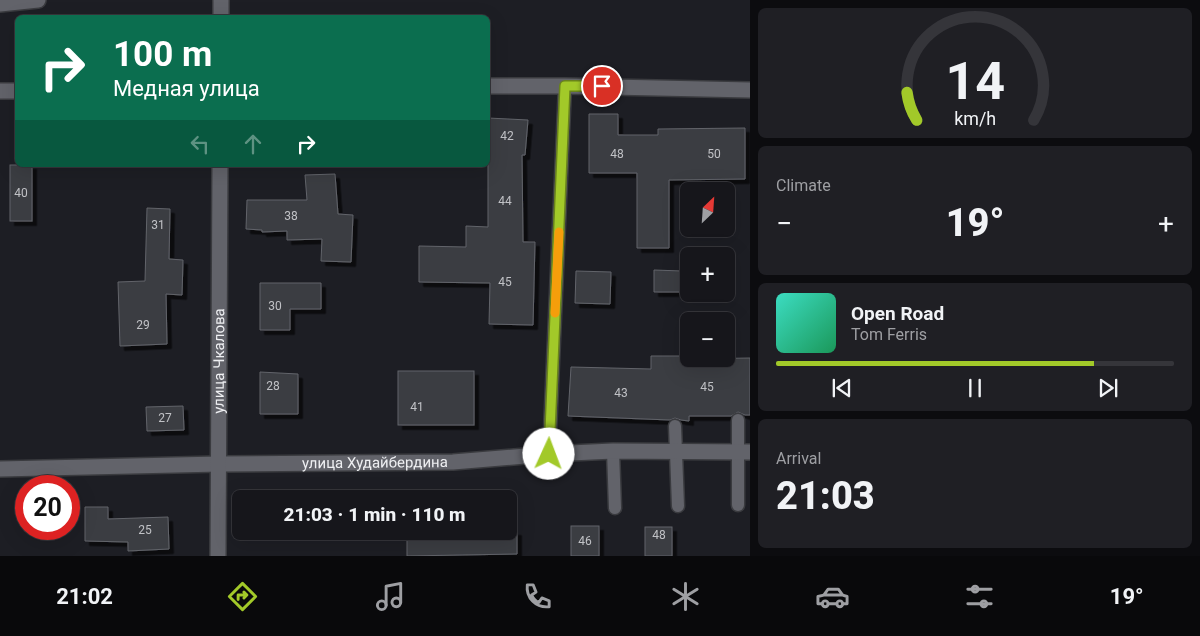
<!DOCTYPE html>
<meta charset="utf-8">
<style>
:root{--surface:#16161b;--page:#1f1f24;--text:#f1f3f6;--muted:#9e9fa3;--line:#35353a;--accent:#a2c929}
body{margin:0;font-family:Roboto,sans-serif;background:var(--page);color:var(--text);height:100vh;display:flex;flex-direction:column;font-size:19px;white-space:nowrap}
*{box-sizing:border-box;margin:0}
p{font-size:16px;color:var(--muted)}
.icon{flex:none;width:28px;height:28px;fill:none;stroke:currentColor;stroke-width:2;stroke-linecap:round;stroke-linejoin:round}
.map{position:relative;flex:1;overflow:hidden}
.details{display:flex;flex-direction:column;gap:8px;padding:8px;background:#0c0c0f;width:450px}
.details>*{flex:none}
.banner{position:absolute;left:15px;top:15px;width:475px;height:152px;border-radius:8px;box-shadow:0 5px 20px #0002,0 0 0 1px var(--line);background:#0b6e4f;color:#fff;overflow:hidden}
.needle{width:32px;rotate:25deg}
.fabs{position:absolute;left:680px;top:182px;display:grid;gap:10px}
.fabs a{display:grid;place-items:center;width:55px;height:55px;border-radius:8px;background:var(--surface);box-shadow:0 5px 20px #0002,0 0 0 1px var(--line);font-size:25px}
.speed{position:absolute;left:15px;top:475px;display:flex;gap:10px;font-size:25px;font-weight:700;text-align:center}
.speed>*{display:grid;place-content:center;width:65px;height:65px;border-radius:50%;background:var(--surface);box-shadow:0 5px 20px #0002,0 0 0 1px var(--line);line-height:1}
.speed .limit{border:8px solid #d22;background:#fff;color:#111}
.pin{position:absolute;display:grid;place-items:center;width:42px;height:42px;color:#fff;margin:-21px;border:2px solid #fff;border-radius:50%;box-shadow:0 1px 5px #0007}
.me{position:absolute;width:55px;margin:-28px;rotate:2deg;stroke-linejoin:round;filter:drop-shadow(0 0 4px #0008)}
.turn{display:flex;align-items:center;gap:18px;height:105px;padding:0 15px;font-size:22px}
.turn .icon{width:65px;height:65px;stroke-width:2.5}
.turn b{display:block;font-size:35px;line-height:42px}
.lanes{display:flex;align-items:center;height:48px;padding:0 15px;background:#0003;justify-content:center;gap:25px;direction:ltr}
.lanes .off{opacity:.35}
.big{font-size:38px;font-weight:800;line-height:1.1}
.details .widget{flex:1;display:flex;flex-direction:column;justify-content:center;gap:8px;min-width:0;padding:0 18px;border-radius:8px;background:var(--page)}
.details .dial{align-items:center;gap:0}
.dial svg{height:130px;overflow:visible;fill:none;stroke:var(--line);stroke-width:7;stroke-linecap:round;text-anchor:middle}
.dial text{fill:var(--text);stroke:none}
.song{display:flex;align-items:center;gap:15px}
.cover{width:60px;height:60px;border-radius:8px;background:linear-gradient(135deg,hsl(170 70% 55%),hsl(150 70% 35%))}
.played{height:5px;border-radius:2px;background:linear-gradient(90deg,var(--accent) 80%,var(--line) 80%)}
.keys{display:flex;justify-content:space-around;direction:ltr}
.heat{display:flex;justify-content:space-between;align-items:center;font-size:28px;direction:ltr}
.trip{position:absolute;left:232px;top:490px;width:285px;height:50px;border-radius:8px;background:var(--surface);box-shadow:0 5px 20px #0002,0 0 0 1px var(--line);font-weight:800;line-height:50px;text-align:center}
.tab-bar{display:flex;height:80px;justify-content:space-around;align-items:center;background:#09090b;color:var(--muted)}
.tab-bar .icon{width:35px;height:35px}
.tab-bar .selected{color:var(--accent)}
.tab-bar b{font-size:22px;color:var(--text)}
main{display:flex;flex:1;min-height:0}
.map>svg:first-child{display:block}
.building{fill:#3b3d43;stroke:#62646a;filter:url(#shadow)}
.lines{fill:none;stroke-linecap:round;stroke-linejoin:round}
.lane-casing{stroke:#3a3b3f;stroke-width:15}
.street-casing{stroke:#3a3b3f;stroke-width:18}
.lane{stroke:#62636a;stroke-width:12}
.street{stroke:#62636a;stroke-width:15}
.route-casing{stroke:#69831b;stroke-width:12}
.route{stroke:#a2c929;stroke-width:9}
.slow{stroke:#f59e0b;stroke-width:9}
.labels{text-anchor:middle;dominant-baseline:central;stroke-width:5;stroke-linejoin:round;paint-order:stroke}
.number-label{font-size:12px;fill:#c1c2c6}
.street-label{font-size:15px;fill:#eeeff2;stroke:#08080b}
</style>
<main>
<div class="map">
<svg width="750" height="556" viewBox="0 0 750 556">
<defs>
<filter id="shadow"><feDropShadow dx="4.5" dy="4.5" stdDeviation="0" flood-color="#0009"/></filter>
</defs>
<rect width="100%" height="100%" fill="#1d1e24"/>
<g class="building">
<path d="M589 114H618V135H658V129L745 128V179L669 180V248H637V173H589Z"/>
<path d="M488 118 528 120 525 155H522L523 242H535L533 325 489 324 490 283 419 282V246L466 247V226L488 227Z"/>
<rect x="10" y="165" width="22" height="56"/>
<path d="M335 174 338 214 353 215 351 262 321 261 322 239 287 240V231L262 232V230L246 229 247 200H307L305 175Z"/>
<path d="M147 208 170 209 169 259 183 260 182 295 166 294 167 344 120 346 118 282 145 281Z"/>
<path d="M654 270 682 271V292H654Z"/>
<path d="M576 271 611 272 610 304 575 303Z"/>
<path d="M260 283H321V309H290V330H260Z"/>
<path d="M651 356H689V359L750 358V415H745L738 412 731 416H689V421L681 420 675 418 670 420 568 416 571 367 651 369Z"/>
<rect x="398" y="371" width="76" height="54"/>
<path d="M260 372 298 374V414H260Z"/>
<path d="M183 406 184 430 147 431 146 407Z"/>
<path d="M85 507H108V519L168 517 169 549 128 551V542L85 541Z"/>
<rect x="571" y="526" width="28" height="30"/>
<rect x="645" y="527" width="27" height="29"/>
<path d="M407 531H517V554L407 556Z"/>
</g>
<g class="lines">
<g class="lane-casing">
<g id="lane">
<path d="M738 420V505"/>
<path d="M675 426 678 506"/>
<path d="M613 451 615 508"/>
<path d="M549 454 565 86"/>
</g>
</g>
<g class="street-casing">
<g id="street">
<path d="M0 4 38 0"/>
<path d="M221 18V0"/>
<path d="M488 86H565L750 90"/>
<path d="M0 91H18"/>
<path id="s1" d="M0 469 219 464 453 462 549 454 613 451 750 452"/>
<path id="s2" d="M218 556 220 165"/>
</g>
</g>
<use href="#lane" class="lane"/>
<use href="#street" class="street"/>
</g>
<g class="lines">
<g class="route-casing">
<path id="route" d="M549 454 565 86H602"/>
</g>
<use href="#route" class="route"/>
<path class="slow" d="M555 313 559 232"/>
</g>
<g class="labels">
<g class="number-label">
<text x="507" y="136">42</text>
<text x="617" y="154">48</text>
<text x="714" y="154">50</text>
<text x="21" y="193">40</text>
<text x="505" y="201">44</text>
<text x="291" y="216">38</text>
<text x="158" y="225">31</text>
<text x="505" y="282">45</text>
<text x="275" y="306">30</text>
<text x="143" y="325">29</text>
<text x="273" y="386">28</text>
<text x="707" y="387">45</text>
<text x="621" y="393">43</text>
<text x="417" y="407">41</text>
<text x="165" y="418">27</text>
<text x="145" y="530">25</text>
<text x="659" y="535">48</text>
<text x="585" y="541">46</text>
</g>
<g class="street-label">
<text stroke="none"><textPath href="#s2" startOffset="195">улица Чкалова</textPath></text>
<text stroke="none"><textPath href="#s1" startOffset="375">улица Худайбердина</textPath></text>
</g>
</g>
</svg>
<div class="fabs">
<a><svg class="needle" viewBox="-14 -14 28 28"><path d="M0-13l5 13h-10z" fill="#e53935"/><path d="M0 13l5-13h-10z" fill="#9e9fa3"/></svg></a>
<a>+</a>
<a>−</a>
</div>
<div class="speed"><div class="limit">20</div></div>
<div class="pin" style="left:602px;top:86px;background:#d93025"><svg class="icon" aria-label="arrive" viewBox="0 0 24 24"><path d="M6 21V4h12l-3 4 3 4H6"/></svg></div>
<svg class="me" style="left:549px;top:454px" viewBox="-20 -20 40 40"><circle r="19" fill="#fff"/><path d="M0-13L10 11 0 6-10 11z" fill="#a2c929"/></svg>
<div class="trip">21:03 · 1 min · 110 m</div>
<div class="banner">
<div class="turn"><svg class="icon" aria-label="right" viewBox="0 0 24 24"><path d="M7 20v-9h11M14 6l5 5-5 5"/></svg><div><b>100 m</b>Медная улица</div></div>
<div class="lanes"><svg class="icon off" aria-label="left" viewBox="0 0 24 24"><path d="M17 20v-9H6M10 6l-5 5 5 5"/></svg><svg class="icon off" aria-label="ahead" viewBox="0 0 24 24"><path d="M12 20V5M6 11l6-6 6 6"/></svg><svg class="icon" aria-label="right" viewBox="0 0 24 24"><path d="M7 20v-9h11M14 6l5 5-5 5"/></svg></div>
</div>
</div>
<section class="details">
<div class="widget dial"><svg viewBox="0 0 100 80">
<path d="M14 69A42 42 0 1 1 86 69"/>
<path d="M14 69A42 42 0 0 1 8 52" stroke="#a2c929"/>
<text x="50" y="56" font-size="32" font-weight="700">14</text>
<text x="50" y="72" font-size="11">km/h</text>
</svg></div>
<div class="widget"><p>Climate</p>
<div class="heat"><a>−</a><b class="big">19°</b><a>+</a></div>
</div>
<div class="widget">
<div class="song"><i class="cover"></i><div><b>Open Road</b><p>Tom Ferris</p></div></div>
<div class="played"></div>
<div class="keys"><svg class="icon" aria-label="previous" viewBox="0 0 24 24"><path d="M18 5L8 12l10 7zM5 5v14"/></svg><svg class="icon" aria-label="pause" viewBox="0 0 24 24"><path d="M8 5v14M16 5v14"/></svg><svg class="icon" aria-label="next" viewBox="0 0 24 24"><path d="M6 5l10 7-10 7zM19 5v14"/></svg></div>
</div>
<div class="widget"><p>Arrival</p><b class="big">21:03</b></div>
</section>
</main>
<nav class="tab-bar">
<b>21:02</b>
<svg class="icon selected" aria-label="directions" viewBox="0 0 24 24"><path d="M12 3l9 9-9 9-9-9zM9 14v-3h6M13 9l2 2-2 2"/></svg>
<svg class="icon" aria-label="music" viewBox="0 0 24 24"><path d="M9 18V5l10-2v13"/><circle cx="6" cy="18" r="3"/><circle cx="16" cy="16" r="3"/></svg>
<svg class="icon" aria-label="phone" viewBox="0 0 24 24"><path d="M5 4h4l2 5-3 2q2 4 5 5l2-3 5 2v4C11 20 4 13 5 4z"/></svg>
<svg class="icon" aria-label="climate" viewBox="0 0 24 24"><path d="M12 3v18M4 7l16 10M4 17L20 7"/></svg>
<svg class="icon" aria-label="car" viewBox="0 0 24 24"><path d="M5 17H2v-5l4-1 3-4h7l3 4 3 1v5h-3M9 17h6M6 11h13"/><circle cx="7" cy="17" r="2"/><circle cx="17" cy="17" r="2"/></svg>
<svg class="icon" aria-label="filters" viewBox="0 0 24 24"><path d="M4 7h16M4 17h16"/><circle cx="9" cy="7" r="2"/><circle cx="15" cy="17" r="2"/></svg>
<b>19°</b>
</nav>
